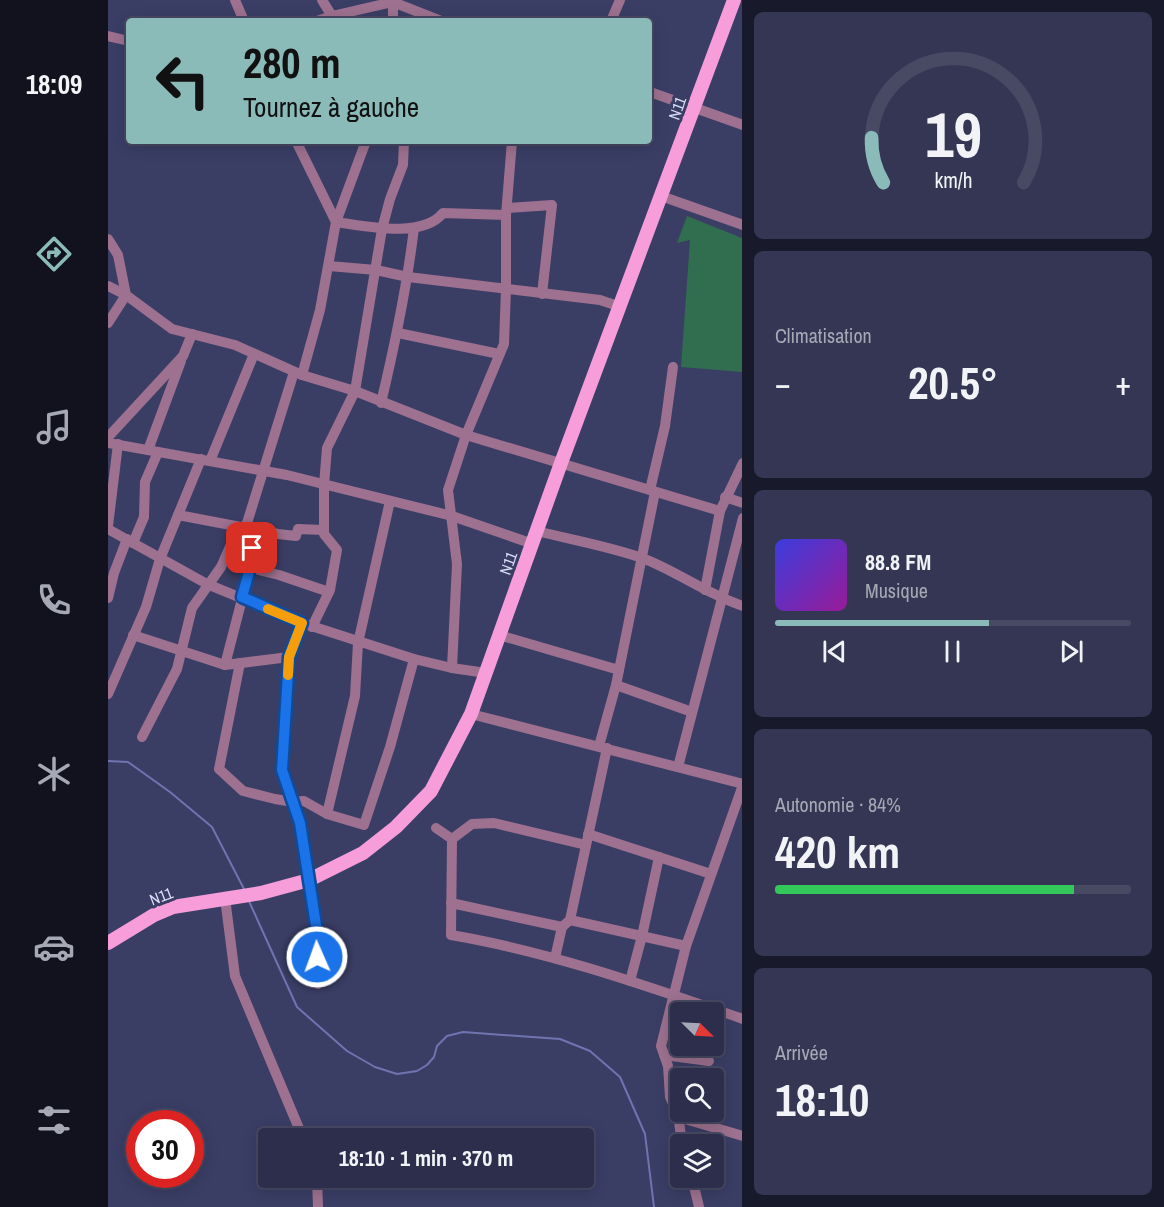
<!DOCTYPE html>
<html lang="fr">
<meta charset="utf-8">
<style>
:root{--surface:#2c2e4c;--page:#343653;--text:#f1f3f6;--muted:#a6a8b5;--line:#484a64;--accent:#8bbbb9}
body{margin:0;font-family:"Archivo Narrow",sans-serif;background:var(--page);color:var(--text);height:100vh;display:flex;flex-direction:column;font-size:22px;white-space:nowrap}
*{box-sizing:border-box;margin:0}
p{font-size:20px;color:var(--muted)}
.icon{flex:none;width:33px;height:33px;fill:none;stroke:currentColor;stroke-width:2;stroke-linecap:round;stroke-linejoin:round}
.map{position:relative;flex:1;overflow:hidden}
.drawer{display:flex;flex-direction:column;gap:12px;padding:12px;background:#18192a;width:422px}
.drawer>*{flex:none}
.hud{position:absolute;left:18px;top:18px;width:526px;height:126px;border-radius:6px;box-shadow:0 3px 15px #0003,0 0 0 2px var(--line);background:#8bbbb9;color:#111;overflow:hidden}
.needle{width:39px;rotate:114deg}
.fabs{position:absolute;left:562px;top:1002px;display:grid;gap:12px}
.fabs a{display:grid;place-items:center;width:54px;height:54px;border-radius:6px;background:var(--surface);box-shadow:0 3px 15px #0003,0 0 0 2px var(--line);font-size:30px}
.speed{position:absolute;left:18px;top:1110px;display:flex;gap:12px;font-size:30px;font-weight:700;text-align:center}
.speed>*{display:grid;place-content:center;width:78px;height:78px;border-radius:50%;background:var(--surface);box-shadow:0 3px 15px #0003,0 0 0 2px var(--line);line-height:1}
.speed .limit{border:9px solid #d22;background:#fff;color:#111}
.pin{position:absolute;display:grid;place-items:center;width:51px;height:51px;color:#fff;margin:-26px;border-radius:12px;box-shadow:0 3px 9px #0006}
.me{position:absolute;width:66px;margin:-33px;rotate:358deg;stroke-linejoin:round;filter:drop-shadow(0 0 4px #0008)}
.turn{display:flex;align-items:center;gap:21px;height:126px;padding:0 18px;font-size:27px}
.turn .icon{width:78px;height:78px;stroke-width:2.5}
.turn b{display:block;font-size:42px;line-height:51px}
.big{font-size:45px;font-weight:700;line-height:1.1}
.drawer .tile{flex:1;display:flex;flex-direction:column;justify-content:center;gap:9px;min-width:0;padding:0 21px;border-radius:9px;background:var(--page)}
.drawer .dial{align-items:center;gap:0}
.dial svg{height:156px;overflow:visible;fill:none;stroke:var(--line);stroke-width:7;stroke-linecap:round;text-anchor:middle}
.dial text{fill:var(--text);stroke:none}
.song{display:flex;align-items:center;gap:18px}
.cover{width:72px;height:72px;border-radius:9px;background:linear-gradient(135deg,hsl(240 70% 55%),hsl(300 70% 35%))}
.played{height:6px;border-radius:3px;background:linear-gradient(90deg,var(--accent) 60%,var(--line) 60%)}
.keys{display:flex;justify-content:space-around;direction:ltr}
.heat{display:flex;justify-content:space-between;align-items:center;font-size:33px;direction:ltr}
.charge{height:9px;border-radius:4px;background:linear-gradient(90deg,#34c759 84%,var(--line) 0)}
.trip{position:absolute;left:150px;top:1128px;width:336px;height:60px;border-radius:6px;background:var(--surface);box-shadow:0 3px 15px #0003,0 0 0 2px var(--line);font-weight:700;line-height:60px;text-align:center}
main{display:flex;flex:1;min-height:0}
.tab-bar{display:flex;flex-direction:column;width:108px;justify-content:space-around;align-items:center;background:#12121e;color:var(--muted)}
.tab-bar .icon{width:42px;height:42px}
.tab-bar .selected{color:var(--accent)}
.tab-bar b{font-size:27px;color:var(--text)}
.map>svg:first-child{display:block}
.grass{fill:#316d4f}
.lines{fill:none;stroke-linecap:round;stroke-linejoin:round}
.stream{stroke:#6f74b1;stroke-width:2}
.minor{stroke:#9d718f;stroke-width:10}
.major{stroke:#f69dda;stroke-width:14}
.route-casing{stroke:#114b97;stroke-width:15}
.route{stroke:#1a73e8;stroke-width:10}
.slow{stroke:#f59e0b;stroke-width:10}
.labels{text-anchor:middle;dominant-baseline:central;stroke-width:6;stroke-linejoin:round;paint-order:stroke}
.street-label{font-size:16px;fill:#dcdff8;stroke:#3a3e65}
</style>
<main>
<nav class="tab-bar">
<b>18:09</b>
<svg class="icon selected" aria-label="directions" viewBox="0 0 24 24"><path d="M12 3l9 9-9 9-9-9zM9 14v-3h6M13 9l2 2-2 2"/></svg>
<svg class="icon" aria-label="music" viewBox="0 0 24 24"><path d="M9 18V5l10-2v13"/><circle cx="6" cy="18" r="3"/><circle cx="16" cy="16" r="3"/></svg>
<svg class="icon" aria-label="phone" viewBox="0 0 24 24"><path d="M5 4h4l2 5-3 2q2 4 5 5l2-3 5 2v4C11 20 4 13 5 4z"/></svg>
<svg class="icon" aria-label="climate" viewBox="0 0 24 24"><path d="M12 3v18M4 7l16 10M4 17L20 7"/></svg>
<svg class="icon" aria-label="car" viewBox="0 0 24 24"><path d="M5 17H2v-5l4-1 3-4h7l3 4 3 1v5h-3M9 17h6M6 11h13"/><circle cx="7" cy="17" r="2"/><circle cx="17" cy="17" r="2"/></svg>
<svg class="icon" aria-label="filters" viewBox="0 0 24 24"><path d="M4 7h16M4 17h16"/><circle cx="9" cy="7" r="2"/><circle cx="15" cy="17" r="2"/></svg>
</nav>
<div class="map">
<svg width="635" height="1207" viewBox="0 0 635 1207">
<rect width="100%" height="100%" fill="#3a3e65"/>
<path class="grass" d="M579 216 634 238V372L573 367 582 240 569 243Z"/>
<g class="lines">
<g class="stream">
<path d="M0 761 20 762 62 792 104 827 137 891"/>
<path d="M140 899 189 1007 239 1051 267 1067 289 1074 309 1071 319 1065 326 1057 329 1046 339 1036 355 1032 452 1039 482 1051 512 1077 537 1134 546 1207"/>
</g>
<g class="minor">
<path d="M127 0 136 21"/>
<path d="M214 0 224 16"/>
<path d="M285 0V21"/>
<path d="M209 21 224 16 285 2 333 21"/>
<path d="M503 21 512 0"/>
<path d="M0 36 21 41"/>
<path d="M542 92 635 125"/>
<path d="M188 141 228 222C257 226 314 239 335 213L398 215"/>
<path d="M553 196 635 225"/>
<path d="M399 208 444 205 434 294"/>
<path d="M0 239 10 255 18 295 64 329 127 345 194 375 247 391 358 435 612 511"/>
<path d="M221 266 268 270 300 277 492 300 513 307"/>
<path d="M0 286 18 295 0 323"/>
<path d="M290 333 391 354"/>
<path d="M194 375 212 310 228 222 258 141"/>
<path d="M273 403C287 344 299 287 306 228"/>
<path d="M0 437 75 356 84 334"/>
<path d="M0 443 179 475 344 516 425 544"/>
<path d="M40 450 73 361"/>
<path d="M102 461 146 354"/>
<path d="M542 490 557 426 565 367"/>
<path d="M617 497 635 503"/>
<path d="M70 515 170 534 188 536 190 529 216 530"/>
<path d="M0 526 10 444"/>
<path d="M0 529 99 584 194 623 306 659 344 668 378 673"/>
<path d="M429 531C464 540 500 546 534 558 569 571 598 594 635 606"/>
<path d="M25 543 36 517 37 482 50 452"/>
<path d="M142 568 171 575 221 592"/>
<path d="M597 590 612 511 635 463"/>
<path d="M0 598 6 573 19 539"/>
<path d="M194 623 181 657 175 770 192 823 208 925 210 984"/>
<path d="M204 627 222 590 229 550 216 534V485L219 448 247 391 274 229 282 199 295 165 296 141"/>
<path d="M25 635 117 665 181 657"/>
<path d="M391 635 511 670"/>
<path d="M132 663 111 769 135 791 167 799 185 802 196 801 219 814 256 825 282 747 306 659"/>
<path d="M117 665 142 568 147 528"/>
<path d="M344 668 349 564 340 490 358 435 396 344 398 289V215L404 141"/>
<path d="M508 685 584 712"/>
<path d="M0 694 38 607 52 559 93 459"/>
<path d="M363 714 635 784"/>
<path d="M34 737 69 669 84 608 113 567 125 540 139 523 186 372"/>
<path d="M491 746 508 685 547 492"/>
<path d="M570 767 635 518"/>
<path d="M219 814 247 696 250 643 282 501"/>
<path d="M328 828 344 839 343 935C443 952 539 986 635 1019"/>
<path d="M480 834 603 874"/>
<path d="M344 839 364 824 386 823 478 845"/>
<path d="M117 898 127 976 195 1138"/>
<path d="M343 903 454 927"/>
<path d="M462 920 578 946"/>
<path d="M447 958 454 927 462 920 499 748"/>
<path d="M522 981 534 936 551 857"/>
<path d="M556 1055 601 1061"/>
<path d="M570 1117 635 1136"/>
<path d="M574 1144 570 1114 562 1097 560 1066 553 1046 578 946 635 785"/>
<path d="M209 1178 210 1207"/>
<path d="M584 1178 591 1207"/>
</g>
<path class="major" d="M0 943 46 915 65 907 153 893 201 880 255 853 288 827 323 791 363 714 453 463 626 0"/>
</g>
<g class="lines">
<g class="route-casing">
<path id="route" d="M144 548 142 568 134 597 194 623 181 657 174 770 192 823 208 925 209 957"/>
</g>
<use href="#route" class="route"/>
<path class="slow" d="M160 609 194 623 181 657 180 675"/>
</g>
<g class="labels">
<g class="street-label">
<text transform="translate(569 108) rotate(-70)">N11</text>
<text transform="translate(400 563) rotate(-70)">N11</text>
<text transform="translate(53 896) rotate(-21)">N11</text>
</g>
</g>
</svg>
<div class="fabs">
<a><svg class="needle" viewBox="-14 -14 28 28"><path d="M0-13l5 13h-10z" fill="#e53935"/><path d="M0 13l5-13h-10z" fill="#a6a8b5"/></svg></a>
<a><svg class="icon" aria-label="search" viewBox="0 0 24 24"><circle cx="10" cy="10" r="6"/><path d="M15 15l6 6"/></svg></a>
<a><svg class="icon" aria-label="layers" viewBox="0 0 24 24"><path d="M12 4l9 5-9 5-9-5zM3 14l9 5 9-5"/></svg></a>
</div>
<div class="speed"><div class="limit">30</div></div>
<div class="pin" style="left:144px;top:548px;background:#d93025"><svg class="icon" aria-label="arrive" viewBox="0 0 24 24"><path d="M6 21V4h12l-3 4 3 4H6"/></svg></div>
<svg class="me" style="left:209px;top:957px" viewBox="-20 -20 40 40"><circle r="17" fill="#1a73e8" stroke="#fff" stroke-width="3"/><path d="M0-11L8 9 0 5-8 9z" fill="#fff"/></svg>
<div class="trip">18:10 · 1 min · 370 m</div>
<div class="hud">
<div class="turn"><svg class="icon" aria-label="left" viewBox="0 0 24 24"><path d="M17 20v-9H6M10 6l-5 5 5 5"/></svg><div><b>280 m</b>Tournez à gauche</div></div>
</div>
</div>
<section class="drawer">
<div class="tile dial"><svg viewBox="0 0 100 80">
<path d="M14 69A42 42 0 1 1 86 69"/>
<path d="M14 69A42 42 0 0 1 8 46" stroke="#8bbbb9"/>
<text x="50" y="56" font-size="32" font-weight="700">19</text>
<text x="50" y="72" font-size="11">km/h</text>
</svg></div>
<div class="tile"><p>Climatisation</p>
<div class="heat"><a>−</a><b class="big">20.5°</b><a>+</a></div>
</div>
<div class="tile">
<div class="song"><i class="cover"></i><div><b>88.8 FM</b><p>Musique</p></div></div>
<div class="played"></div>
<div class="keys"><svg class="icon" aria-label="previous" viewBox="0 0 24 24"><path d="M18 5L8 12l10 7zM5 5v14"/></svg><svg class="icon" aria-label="pause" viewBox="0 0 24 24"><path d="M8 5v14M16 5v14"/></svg><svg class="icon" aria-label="next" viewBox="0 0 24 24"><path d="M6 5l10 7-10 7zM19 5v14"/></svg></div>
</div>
<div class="tile"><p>Autonomie · 84%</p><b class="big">420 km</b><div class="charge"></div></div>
<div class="tile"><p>Arrivée</p><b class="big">18:10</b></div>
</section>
</main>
